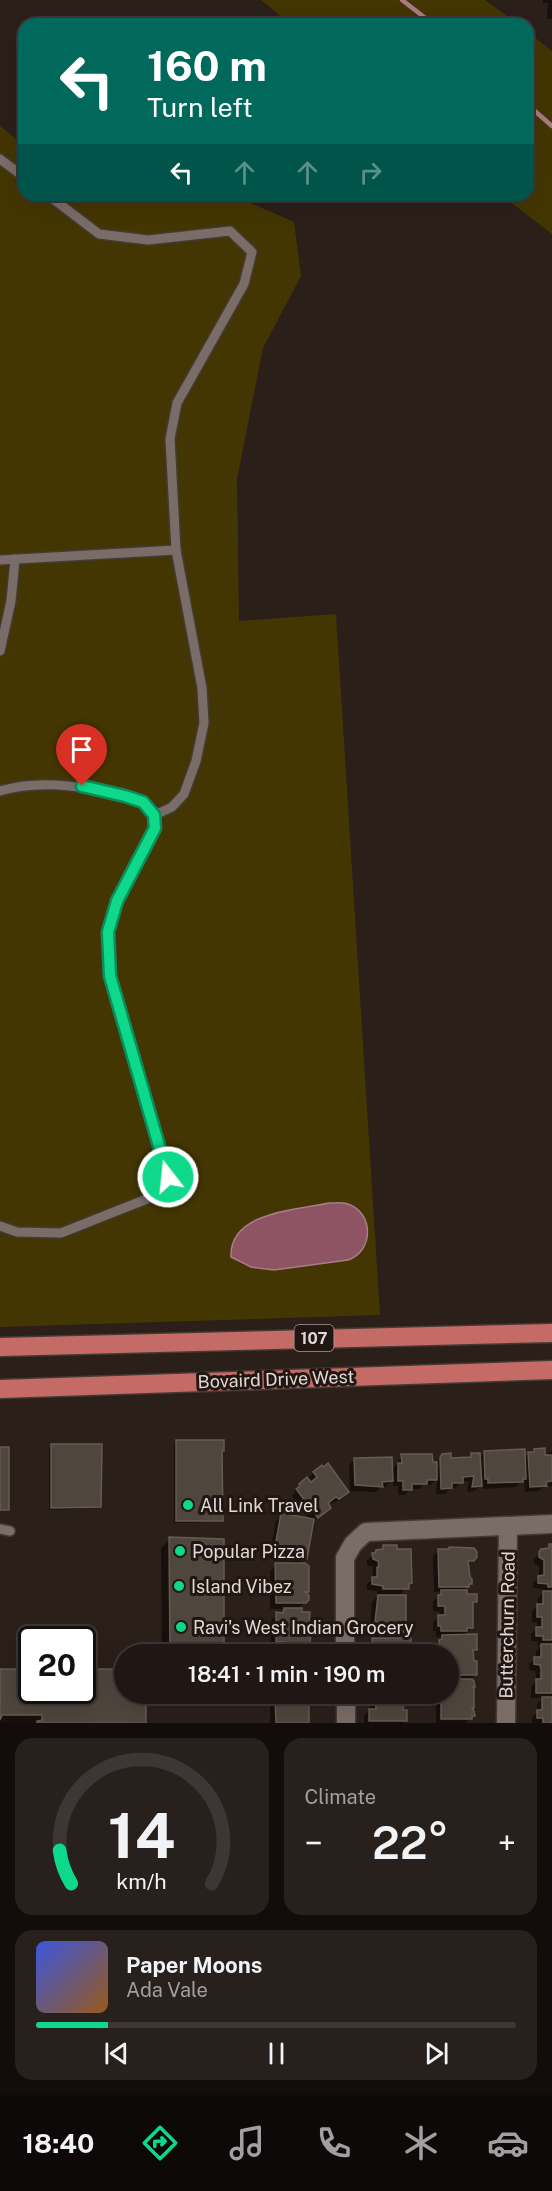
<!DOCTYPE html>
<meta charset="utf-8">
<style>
:root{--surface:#201714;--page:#28201d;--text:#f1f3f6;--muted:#a29fa0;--line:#3d3634;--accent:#0ed98a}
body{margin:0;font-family:"Public Sans",sans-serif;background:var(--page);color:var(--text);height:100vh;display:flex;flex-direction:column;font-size:22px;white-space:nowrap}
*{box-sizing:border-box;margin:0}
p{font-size:20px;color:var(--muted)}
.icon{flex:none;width:33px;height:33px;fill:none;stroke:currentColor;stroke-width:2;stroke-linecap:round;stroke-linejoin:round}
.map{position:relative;height:1723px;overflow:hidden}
.details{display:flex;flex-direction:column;gap:15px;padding:15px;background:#120d0b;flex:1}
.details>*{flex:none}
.guide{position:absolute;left:18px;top:18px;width:516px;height:183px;border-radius:18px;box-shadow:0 6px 24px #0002,0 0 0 2px var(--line);background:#00695c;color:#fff;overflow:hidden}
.speed{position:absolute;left:18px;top:1626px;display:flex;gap:12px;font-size:30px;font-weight:700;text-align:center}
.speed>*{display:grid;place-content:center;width:78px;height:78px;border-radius:50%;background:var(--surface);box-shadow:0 6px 24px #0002,0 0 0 2px var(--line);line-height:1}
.speed .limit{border:3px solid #111;border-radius:9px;background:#fff;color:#111}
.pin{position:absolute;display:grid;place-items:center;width:51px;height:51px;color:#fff;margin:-62px -26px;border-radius:50% 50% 50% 0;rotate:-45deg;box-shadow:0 0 6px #0007}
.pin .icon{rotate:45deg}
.me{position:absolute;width:66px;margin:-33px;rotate:344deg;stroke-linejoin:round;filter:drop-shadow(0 0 4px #0008)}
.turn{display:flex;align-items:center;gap:21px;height:126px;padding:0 30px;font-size:27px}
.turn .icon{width:78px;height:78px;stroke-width:2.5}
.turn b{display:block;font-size:42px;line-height:51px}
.lanes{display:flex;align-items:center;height:57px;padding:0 30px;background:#0003;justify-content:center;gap:30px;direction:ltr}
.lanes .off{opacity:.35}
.big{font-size:45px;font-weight:600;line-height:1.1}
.details .tile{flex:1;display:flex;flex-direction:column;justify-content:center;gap:9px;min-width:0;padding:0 21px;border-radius:18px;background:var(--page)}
.details .dial{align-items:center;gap:0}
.dial svg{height:156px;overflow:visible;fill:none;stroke:var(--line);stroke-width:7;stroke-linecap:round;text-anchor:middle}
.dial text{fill:var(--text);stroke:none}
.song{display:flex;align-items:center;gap:18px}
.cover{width:72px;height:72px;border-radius:9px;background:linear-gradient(135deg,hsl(230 70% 55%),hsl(30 70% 35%))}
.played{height:6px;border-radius:3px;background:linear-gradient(90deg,var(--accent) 15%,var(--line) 15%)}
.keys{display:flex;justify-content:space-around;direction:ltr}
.heat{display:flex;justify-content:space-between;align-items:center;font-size:33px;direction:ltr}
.details .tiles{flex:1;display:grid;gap:15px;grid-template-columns:1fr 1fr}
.tile:last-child{grid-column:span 2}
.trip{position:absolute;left:114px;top:1644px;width:345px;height:60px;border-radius:30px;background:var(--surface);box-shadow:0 6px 24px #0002,0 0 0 2px var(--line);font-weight:600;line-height:60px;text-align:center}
.menu{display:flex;height:96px;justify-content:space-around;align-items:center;background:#0d0908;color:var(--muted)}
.menu .icon{width:42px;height:42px}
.menu .active{color:var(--accent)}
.menu b{font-size:27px;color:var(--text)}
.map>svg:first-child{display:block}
.green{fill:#443603}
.water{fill:#8f5464;stroke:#a77c86;stroke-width:1.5}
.shadow{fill:#0007}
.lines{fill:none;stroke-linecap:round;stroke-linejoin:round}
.stream{stroke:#a77c86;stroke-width:4.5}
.building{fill:#4f463d;stroke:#655b51;stroke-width:1.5}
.lane-casing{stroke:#443b37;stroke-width:12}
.street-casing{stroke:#443b37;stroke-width:21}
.primary-casing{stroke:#443b37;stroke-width:21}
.lane{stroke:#7a6c66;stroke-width:9}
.street{stroke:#7a6c66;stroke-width:18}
.primary{stroke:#c46b65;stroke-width:18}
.route-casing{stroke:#098d5a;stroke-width:15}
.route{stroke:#0ed98a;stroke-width:10}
.poi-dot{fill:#0ed98a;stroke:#211611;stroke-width:2}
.labels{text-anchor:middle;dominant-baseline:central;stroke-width:6;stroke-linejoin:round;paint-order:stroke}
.shield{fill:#211611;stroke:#a79e9a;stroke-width:1.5}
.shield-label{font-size:16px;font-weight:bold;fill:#e0d8d5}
.street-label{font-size:18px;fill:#e0d8d5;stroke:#211611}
.poi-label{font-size:18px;fill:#e0d8d5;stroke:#211611;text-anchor:start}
</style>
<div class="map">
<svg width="552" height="1723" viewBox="0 0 552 1723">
<rect width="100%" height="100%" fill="#2b1f1a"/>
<g class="green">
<path d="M261 0H485L518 24H290Z"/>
<path d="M528 32 552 51V234L501 195H528Z"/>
<path d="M0 126 24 145V195H116L164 203 232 195 294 222 301 276 263 348 237 479 239 621 336 614 380 1315 0 1327Z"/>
</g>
<path class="water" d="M329 1203C335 1203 342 1202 348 1204 374 1213 374 1251 348 1260L274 1270 251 1267 231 1257C229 1212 296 1210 329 1203Z"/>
<g class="shadow">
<path d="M543 0H552V19H547L548 3H543Z"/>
<path d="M176 1442 223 1450 221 1453 222 1520 219 1522 174 1523V1444Z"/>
<path d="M52 1445 99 1506 97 1508 49 1510V1448Z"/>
<path d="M534 1450 544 1457 552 1451V1491V1486H544L539 1491 525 1492 524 1479 516 1487 483 1489V1483L475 1491 467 1492 469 1481 462 1482 455 1488H450L445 1494H436L437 1479 430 1485H423L420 1489H411L405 1495H398V1486H393V1479L385 1487H381L376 1492 350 1491 349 1465 355 1459 391 1472 402 1456 431 1464 437 1463 442 1455 450 1459H468L472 1455 479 1458 485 1452 524 1458Z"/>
<path d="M314 1473 342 1497 332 1504 330 1501 326 1504 324 1513 312 1522 305 1558 298 1565 307 1591 305 1594V1602L298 1609 307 1622 309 1642 294 1653 300 1654H283L285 1652H279V1647H271V1620L285 1609H270V1571L276 1565 297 1563 269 1558 276 1521 282 1515 310 1520 292 1496 295 1492 294 1490Z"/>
<path d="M170 1539 222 1541V1654H162L161 1548Z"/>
<path d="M550 1545H552V1723H532V1717L537 1712V1704L543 1698H531V1687L536 1681V1676L535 1671 529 1670V1664L536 1658V1651L542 1645H537L538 1641H531V1634L537 1628V1622H532V1611L538 1605V1598L543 1592V1589L533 1588V1583L539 1577V1566L534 1563V1559L542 1550H545Z"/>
<path d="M383 1547 407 1586 399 1596 405 1631 396 1639H410V1654H367V1645L375 1637H373V1627H370L372 1602 380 1594H377V1591L367 1590V1584L372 1580 373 1572V1567L367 1565V1560Z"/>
<path d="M439 1550 476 1556 467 1565 471 1584 463 1591 475 1602 471 1606 472 1627 463 1636 476 1649 472 1653 476 1674 470 1680 473 1707 471 1709 473 1715 466 1723H436V1694H448V1654H434V1647L442 1636 436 1637V1631H433V1622L440 1616V1612L433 1611V1602L442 1592H434L433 1556Z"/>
<path d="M82 1670H124V1694H145V1723H0V1671L32 1690H82Z"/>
<path d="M162 1694H219L214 1699H186L182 1703H162Z"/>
<path d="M279 1694H298L294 1697 307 1723H270V1703L279 1697Z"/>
<path d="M364 1694H403L401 1695V1711L406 1720 403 1723H364V1716L370 1709V1700H364Z"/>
</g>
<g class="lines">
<g class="stream">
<path d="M402 0 433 24"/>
<path d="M528 105 552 126"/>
</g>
</g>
<g class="building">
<path d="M176 1440H224V1451H222L223 1521H176Z"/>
<path d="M51 1444H102L101 1507 51 1508Z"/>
<rect x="0" y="1447" width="9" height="63"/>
<path d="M545 1448V1455H552V1481L546 1482 547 1486 530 1487 528 1452H534V1449Z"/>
<path d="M525 1449 526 1479H523V1482L488 1483V1479H485L484 1451Z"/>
<path d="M451 1453V1458L471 1457V1453H480L482 1486 472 1487 474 1476 463 1477V1483H452V1488L441 1489 440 1458 442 1454Z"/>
<path d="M401 1454H432L433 1462H437V1480H427V1484H412V1490H403V1481H398V1463H402Z"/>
<path d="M392 1457 393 1481 382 1482 383 1487 355 1485 354 1458Z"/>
<path d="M328 1463 349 1492 339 1499 336 1497 328 1503 331 1508 318 1518 296 1489 300 1486 299 1484 307 1477 311 1482 317 1477 313 1472 322 1465 324 1467Z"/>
<path d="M281 1513 314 1519 307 1559 274 1553Z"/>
<path d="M169 1537 224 1539V1654H170Z"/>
<path d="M549 1544H552V1587H548V1584L538 1583V1576L544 1575V1560L539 1557V1552L541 1549 549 1548Z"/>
<path d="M383 1545H397V1549H411L412 1583 409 1584V1589H383V1586L372 1584V1577H377V1567H379L378 1561 373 1559 372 1553H375L376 1550 383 1549Z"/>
<path d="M449 1547 474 1548 477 1552V1557L474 1561H468L470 1577 472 1579V1584H469V1587H439L438 1549H449Z"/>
<path d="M275 1563H305L309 1566V1592H305L309 1595V1600L306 1603H276Z"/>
<path d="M441 1590H467V1594H477V1602H473V1628H467V1631H441V1626H438V1615H445V1606H438V1595H441Z"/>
<path d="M543 1591H552V1640H543V1636H536V1627H542V1617H537V1604H543Z"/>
<path d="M378 1595H406V1632H378V1622H375Z"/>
<path d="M284 1608H302V1612H310L308 1634H311L310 1643H302V1647H284V1642H276V1612L283 1613Z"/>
<path d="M477 1634V1650H473L474 1661H477V1675H448V1654H446V1651L439 1650V1640L442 1639V1635Z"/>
<path d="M372 1638H411V1654H376V1651H372Z"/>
<path d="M541 1644H552V1693H536V1679H541V1669L540 1665 534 1664V1657H541Z"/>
<rect x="284" y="1652" width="18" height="2"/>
<path d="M0 1669H32V1690H82V1669H124V1694H146V1723H37V1721L42 1720V1715H2L0 1720Z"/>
<path d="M448 1679H472L474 1681 475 1687H473L474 1688V1708H472L474 1711 475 1716H472V1719H441V1694H448Z"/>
<path d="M369 1694H403V1710H407V1721H369V1709H376L375 1695H369Z"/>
<path d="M306 1695 309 1698V1723H276L275 1696Z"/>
<path d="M542 1697H552V1723H543V1718H537V1710H542Z"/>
</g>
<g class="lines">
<g class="lane-casing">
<g id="lane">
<path d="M0 159 24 177"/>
<path d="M48 195 99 234 148 240 230 231 252 252 244 284 177 403 170 439 176 550 202 688 204 723 196 761 184 794 172 807 155 815"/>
<path d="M0 560 176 550"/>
<path d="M0 651 11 601 15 559"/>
<path d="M0 791C36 780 74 785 110 793 121 795 132 797 142 802 146 805 151 811 155 815V828L117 901 108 932 110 976 168 1177 157 1195 61 1233 17 1232 0 1226"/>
<path d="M0 1529 10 1531"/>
</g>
</g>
<g class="street-casing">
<g id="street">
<path d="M345 1654V1558L353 1544 366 1532 552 1524"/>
<path d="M346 1694V1723"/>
<path d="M506 1723 508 1527"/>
</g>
</g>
<g class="primary-casing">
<g id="primary">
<path d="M0 1347 552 1333"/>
<path d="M0 1389 552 1370"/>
</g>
</g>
<use href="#lane" class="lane"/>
<use href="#street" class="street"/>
<use href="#primary" class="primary"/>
</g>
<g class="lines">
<g class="route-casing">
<path id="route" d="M82 786 125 796 143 802 154 815 155 828 117 901 108 932 110 976 168 1177"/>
</g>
<use href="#route" class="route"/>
</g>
<g class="poi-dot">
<circle cx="188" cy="1505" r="6"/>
<circle cx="180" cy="1551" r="6"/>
<circle cx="179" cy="1586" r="6"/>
<circle cx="181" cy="1627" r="6"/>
</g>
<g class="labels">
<rect class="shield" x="294.5" y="1325" width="39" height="26" rx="4.5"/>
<g class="shield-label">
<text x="314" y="1338">107</text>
</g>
<g class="street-label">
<text transform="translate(276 1379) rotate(-2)">Bovaird Drive West</text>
<text transform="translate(507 1625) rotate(-89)">Butterchurn Road</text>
</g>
<g class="poi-label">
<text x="200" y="1505">All Link Travel</text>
<text x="192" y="1551">Popular Pizza</text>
<text x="191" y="1586">Island Vibez</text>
<text x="193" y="1627">Ravi's West Indian Grocery</text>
</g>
</g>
</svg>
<div class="speed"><div class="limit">20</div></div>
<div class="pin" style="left:82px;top:786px;background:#d93025"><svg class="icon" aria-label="arrive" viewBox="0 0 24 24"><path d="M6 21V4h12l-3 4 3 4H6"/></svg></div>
<svg class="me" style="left:168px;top:1177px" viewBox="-20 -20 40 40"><circle r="17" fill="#0ed98a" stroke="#fff" stroke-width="3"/><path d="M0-11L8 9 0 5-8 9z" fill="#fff"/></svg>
<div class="trip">18:41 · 1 min · 190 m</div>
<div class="guide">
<div class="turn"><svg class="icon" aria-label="left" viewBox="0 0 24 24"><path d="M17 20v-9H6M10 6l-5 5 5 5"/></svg><div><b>160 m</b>Turn left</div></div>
<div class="lanes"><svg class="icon" aria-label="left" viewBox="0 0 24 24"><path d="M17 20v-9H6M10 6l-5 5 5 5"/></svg><svg class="icon off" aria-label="ahead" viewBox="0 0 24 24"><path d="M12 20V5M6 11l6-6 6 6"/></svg><svg class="icon off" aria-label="ahead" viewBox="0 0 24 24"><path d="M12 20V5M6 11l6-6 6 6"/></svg><svg class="icon off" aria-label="right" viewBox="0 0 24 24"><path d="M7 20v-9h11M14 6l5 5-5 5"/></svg></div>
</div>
</div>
<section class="details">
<div class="tiles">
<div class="tile dial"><svg viewBox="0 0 100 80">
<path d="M14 69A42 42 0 1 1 86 69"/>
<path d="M14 69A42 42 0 0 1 8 52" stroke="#0ed98a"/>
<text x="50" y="56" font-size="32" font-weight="700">14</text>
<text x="50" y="72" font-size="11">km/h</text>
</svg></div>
<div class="tile"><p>Climate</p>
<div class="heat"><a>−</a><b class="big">22°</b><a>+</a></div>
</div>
<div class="tile">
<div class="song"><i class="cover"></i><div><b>Paper Moons</b><p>Ada Vale</p></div></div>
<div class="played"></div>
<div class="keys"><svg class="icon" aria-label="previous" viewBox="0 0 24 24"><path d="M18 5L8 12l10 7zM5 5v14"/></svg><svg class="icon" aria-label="pause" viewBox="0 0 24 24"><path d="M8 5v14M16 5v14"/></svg><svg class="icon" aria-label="next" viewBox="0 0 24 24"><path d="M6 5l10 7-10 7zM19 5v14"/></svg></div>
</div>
</div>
</section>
<nav class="menu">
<b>18:40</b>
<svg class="icon active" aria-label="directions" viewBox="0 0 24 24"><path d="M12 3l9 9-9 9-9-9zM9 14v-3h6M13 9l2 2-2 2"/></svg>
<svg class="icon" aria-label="music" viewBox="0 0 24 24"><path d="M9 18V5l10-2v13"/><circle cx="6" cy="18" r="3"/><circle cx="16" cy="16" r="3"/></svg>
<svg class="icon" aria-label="phone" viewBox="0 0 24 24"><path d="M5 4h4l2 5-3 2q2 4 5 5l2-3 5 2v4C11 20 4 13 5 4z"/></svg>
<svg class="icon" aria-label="climate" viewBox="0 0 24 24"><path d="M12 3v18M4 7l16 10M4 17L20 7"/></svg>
<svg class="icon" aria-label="car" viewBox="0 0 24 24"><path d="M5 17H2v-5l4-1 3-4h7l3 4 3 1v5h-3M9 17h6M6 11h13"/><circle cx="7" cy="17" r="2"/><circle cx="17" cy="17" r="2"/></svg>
</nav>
